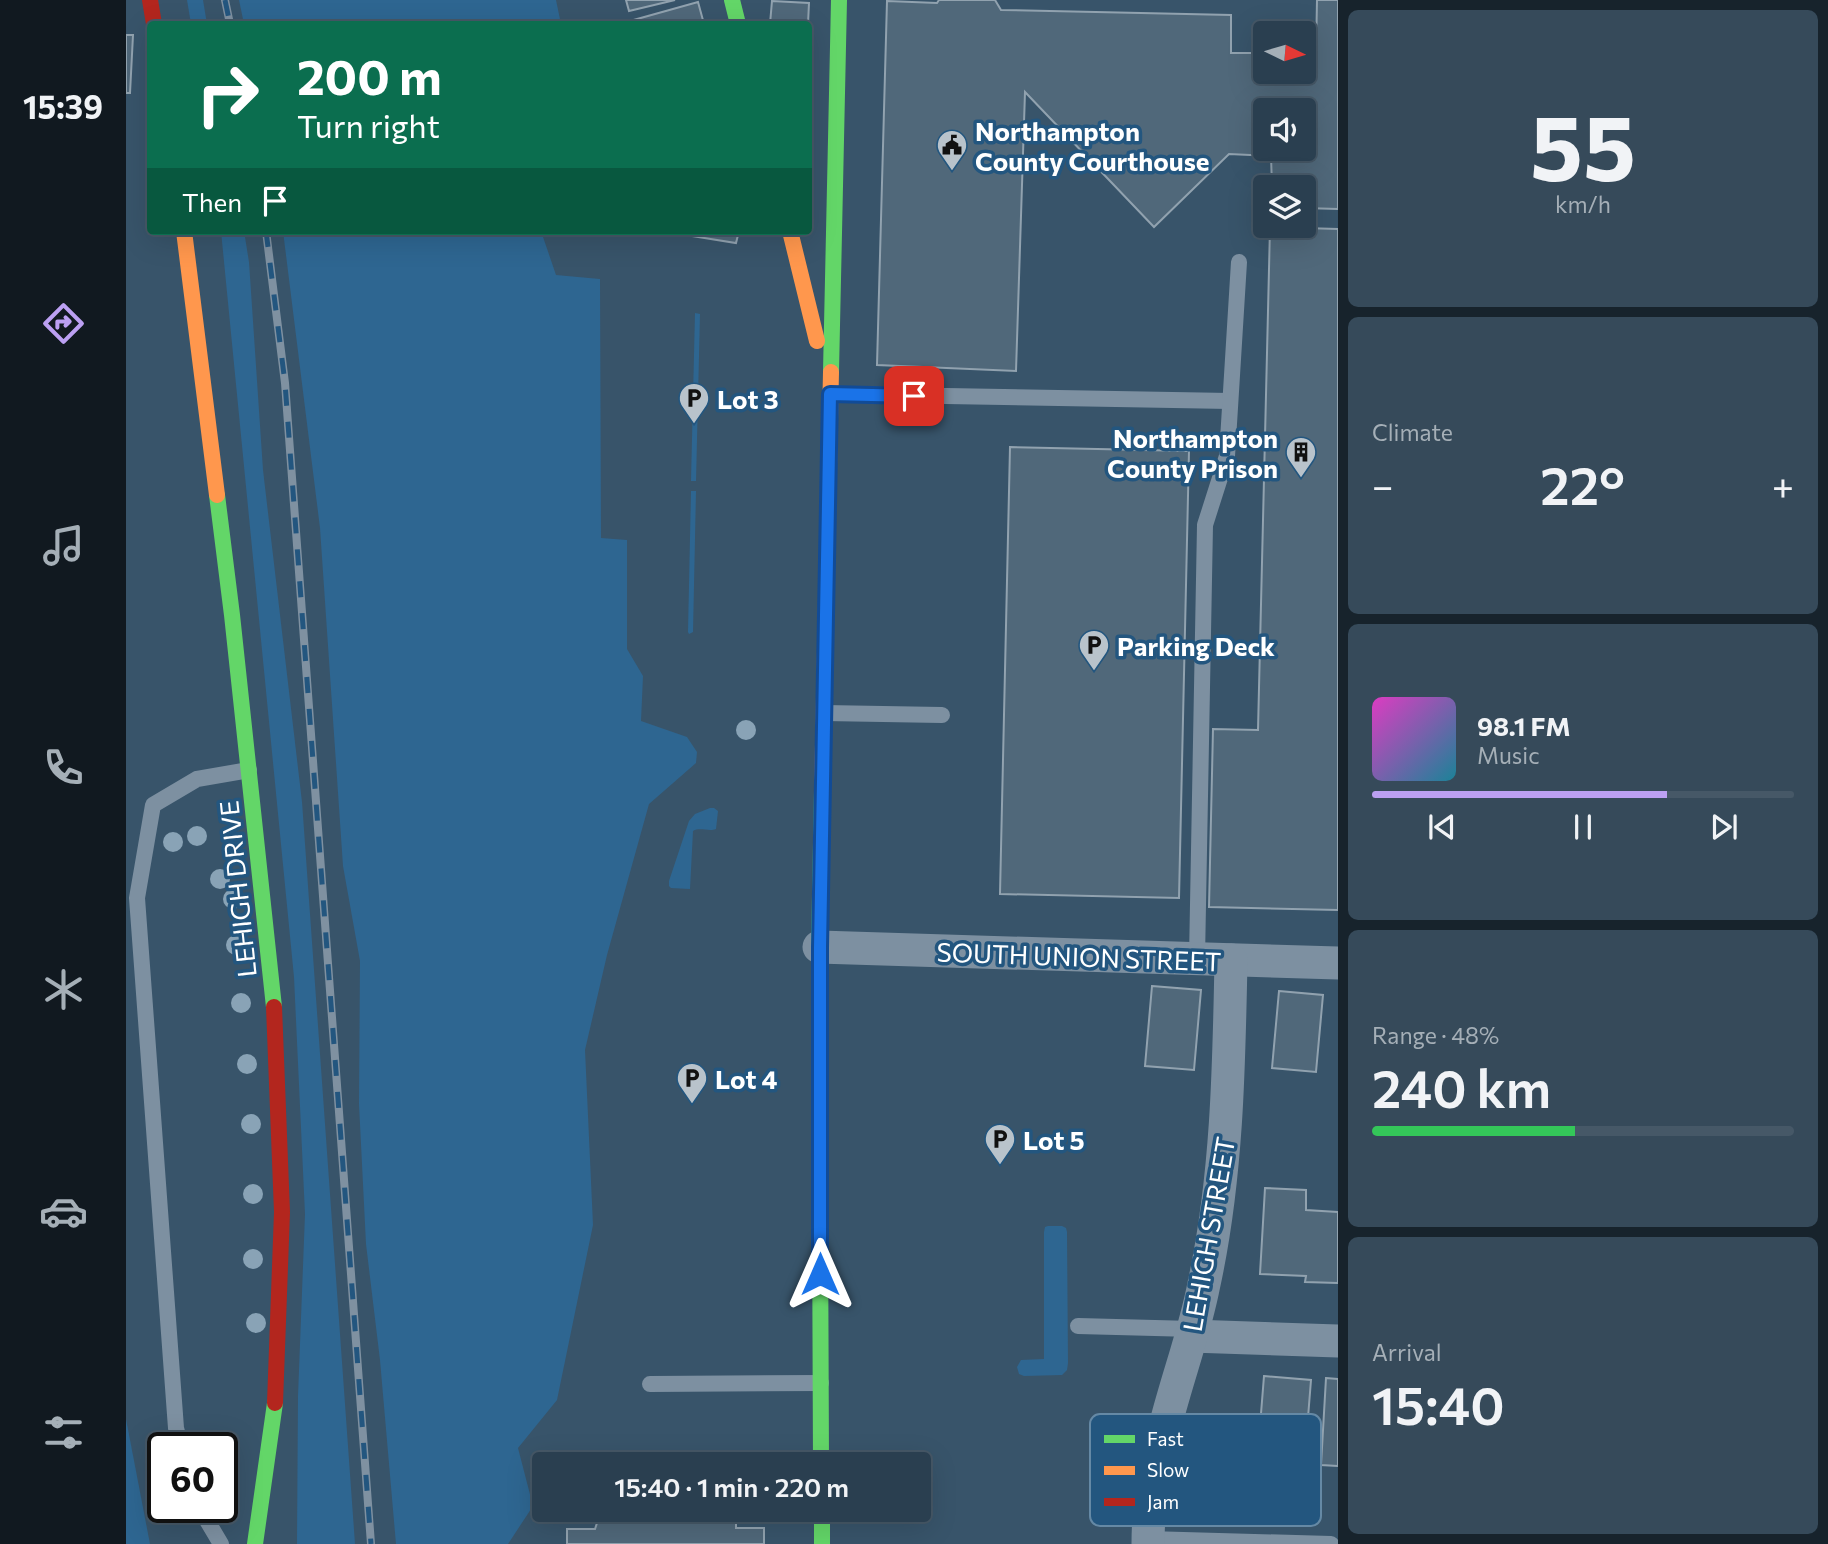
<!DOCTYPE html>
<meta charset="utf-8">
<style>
:root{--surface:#2a3f50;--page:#364a5a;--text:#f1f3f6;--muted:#a5afb7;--line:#465867;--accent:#bca0f2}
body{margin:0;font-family:Commissioner,sans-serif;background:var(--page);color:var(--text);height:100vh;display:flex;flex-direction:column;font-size:26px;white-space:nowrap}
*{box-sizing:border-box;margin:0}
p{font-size:23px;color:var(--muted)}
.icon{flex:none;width:38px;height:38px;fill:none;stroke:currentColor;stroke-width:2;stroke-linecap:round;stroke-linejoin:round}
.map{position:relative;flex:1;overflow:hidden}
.panel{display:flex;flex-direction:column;gap:10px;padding:10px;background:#17232c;width:490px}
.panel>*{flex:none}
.banner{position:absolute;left:21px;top:21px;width:665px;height:214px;border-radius:7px;box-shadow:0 7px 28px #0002,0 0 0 2px var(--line);background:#0b6e4f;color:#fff;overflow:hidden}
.needle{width:46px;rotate:95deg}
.fabs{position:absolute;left:1127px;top:21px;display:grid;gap:14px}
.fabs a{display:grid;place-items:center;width:63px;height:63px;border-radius:7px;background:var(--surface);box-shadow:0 7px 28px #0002,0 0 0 2px var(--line);font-size:35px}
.speed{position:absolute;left:21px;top:1432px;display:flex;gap:14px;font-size:35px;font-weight:700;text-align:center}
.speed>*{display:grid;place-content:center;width:91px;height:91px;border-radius:50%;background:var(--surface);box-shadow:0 7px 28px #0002,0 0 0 2px var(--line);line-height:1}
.speed .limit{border:4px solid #111;border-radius:10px;background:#fff;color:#111}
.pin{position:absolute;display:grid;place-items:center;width:60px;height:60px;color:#fff;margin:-30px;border-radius:14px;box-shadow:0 4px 10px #0006}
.me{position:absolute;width:77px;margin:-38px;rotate:0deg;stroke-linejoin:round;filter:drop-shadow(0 0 5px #0008)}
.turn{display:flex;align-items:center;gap:24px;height:147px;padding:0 35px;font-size:32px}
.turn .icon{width:91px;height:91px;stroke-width:2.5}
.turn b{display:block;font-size:49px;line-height:60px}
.then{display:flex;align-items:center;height:66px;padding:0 35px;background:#0003;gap:14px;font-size:26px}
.big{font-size:52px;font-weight:600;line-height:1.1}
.panel .widget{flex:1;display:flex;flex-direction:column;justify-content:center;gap:10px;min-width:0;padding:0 24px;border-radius:10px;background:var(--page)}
.panel .dial{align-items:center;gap:0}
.dial b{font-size:91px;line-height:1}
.song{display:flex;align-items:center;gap:21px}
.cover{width:84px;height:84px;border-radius:10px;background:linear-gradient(135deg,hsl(310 70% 55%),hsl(190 70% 35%))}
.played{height:7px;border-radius:4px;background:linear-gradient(90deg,var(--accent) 70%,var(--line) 70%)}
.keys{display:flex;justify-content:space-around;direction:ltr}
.heat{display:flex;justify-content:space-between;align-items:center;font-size:38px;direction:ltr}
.charge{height:10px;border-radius:5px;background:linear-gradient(90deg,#34c759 48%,var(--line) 0)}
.trip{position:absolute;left:406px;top:1452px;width:399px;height:70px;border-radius:7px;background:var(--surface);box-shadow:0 7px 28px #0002,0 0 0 2px var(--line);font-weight:600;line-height:70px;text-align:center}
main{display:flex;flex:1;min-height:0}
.tab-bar{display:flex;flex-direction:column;width:126px;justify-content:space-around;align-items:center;background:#111920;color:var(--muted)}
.tab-bar .icon{width:49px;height:49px}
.tab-bar .on{color:var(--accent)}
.tab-bar b{font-size:32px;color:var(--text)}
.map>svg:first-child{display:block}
.green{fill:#2e6691}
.building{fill:#50687a;stroke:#91a2af;stroke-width:2;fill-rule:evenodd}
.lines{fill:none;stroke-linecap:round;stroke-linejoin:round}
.lane{stroke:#7d90a1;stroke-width:16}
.street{stroke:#7d90a1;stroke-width:33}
.fast{stroke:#63d668;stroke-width:16}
.slow{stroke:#ff974d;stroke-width:16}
.jam{stroke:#b3261e;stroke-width:16}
.rail-casing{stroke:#7f91a1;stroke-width:8}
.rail{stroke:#23567f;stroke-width:5;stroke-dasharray:16;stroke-linecap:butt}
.tree{fill:#89a3b6}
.route-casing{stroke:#114b97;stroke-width:18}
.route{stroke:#1a73e8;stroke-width:12}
.labels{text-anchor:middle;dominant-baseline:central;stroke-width:7;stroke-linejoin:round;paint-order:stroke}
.poi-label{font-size:26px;font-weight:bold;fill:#fff;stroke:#23567f;text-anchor:start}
.street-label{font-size:26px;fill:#fff;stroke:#23567f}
.key{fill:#23567f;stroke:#6589a5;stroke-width:2}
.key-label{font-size:19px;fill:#fff}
</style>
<main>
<nav class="tab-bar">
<b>15:39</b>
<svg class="icon on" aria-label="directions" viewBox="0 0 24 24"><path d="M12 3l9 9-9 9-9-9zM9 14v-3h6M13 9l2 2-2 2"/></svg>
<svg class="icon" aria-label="music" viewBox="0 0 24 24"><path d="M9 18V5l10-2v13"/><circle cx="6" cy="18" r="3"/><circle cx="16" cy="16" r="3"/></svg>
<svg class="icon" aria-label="phone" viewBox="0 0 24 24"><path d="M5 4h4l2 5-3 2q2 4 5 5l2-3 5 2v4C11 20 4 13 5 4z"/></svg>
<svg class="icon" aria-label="climate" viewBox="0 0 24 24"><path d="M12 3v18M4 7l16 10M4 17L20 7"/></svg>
<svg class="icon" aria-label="car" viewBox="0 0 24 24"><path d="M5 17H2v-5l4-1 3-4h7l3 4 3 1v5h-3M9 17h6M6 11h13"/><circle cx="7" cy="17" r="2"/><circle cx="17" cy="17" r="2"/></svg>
<svg class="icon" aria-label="filters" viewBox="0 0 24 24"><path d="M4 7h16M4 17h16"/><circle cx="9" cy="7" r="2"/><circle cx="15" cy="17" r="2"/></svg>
</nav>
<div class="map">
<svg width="1212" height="1544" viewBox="0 0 1212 1544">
<rect width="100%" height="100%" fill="#38546a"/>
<g class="green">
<path d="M61 0H77L81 24H65Z"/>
<path d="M113 0H430L435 24H118Z"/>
<path d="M95 231H118L123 262 137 470 176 802 229 1544H171L172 1396 179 1214 168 977Z"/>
<path d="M157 231H415L430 275 474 279 475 538 501 540V649L517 676 515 721 561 737 571 752 570 763 523 804 481 955 459 1050 467 1225 431 1400 392 1448 407 1506 382 1544H270L254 1360 240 1244 233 1104 234 961 217 866 194 528Z"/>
<path d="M569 313 574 314 570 481H565Z"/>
<path d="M565 491H570L567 632 563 634 562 632Z"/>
<path d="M584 808H588L592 811 590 829C583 832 574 827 567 831L564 889 545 888 543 886V881L563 821 569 814Z"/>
<path d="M922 1226H936L940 1228 941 1232 942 1363 941 1370 936 1375 898 1376 893 1374 891 1367 895 1360 918 1359V1232L919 1227Z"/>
<path d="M0 1419 24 1544H0Z"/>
</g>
<g class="building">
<path d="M500 0H549L503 11Z"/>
<path d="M813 0H869L875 10 1105 15V53H1139V72H1178V53H1190L1191 0H1212V209L1178 208V187H1146L1145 156 1103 154 1028 227 899 92 890 371 751 365 761 1 811 3ZM1139 110H1178V149H1139Z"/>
<path d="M646 1 683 3 682 24H644Z"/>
<path d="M572 2 578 24H505L504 21Z"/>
<path d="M0 35H7L4 93H0Z"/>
<path d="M1144 227 1212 229V910L1083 907 1087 729 1132 730Z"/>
<path d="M553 231H613L610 243 553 234Z"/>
<path d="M884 447 1063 451 1053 898 874 894Z"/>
<path d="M1026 986 1075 990 1068 1070 1019 1066Z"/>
<path d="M1153 991 1197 995 1190 1072 1146 1068Z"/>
<path d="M1139 1188 1180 1190V1210L1212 1212V1283L1179 1282 1180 1276 1134 1274Z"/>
<path d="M1138 1376 1185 1380 1181 1430 1134 1426Z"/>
<path d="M1200 1378 1212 1379V1466L1195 1465Z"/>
<path d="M610 1522V1528H638V1544H441V1529H469L471 1523Z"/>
</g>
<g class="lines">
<g class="lane">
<path d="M704 394 1104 401"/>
<path d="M698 713 816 715"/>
<path d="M1071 959 1079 525 1101 456 1113 262"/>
<path d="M952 1326 1067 1329"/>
<path d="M524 1384 695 1383"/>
<path d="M55 1447 50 1428 11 898 27 805 71 779 123 770"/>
<path d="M73 1507 95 1544"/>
<path d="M1022 1539 1205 1544"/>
</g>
<g class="street">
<path d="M693 947 1212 963"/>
<path d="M1065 1336 1212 1341"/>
<path d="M1022 1544C1022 1504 1029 1462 1040 1423 1052 1376 1069 1331 1078 1284 1101 1178 1103 1069 1105 960"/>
</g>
<g class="fast">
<path d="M606 0 612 24"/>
<path d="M705 372 713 0"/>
<path d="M91 495 106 615 148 1007"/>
<path d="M695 1465 693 947 696 791"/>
<path d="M696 1510V1544"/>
<path d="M129 1544 149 1403"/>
</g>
<g class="slow">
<path d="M58 231 91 495"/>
<path d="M664 231 691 341"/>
<path d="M696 791 705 372"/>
</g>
<g class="jam">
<path d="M24 0 28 24"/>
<path d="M148 1007 156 1212 149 1403"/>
</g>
<g class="rail-casing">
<g id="rail">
<path d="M99 0 104 24"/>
<path d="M140 231 159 383 245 1544"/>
</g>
</g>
<use href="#rail" class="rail"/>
</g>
<g class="tree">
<circle cx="620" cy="730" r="10"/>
<circle cx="71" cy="836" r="10"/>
<circle cx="47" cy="842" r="10"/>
<circle cx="94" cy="879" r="10"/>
<circle cx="107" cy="899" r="10"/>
<circle cx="110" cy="945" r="10"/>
<circle cx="115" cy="1003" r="10"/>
<circle cx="121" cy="1064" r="10"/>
<circle cx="125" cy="1124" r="10"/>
<circle cx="127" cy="1194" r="10"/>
<circle cx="127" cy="1259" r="10"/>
<circle cx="130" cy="1323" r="10"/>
</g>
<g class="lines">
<g class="route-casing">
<path id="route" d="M694 1274V947L704 394 788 396"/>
</g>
<use href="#route" class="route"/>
</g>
<defs>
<g id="civic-pin" transform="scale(1.575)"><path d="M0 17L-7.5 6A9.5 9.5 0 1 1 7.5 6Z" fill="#b9c3cb" stroke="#23567f"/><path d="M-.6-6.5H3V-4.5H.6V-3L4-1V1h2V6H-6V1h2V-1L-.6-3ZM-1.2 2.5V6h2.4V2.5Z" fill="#111"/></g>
<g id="parking-pin" transform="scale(1.575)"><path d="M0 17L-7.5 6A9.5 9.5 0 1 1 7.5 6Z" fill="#b9c3cb" stroke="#23567f"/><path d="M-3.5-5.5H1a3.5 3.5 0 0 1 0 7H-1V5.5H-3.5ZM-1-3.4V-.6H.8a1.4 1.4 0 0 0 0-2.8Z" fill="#111"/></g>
<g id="building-pin" transform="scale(1.575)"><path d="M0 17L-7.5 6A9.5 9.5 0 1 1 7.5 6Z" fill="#b9c3cb" stroke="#23567f"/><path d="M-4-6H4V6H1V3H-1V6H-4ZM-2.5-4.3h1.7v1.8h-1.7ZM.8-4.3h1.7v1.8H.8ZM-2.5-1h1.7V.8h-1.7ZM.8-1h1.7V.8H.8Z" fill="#111"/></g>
</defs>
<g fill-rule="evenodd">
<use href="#civic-pin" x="826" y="145"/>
<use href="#parking-pin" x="568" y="398"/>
<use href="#building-pin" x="1175" y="452"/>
<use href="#parking-pin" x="968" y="645"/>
<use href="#parking-pin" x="566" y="1078"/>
<use href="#parking-pin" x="874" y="1139"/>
</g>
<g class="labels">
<g class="poi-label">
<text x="849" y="130">Northampton<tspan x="849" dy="30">County Courthouse</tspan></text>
<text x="591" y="398">Lot 3</text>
<text x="1152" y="437" text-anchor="end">Northampton<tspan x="1152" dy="30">County Prison</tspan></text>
<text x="991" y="645">Parking Deck</text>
<text x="589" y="1078">Lot 4</text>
<text x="897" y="1139">Lot 5</text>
</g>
<g class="street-label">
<text transform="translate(111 889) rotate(-96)">LEHIGH DRIVE</text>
<text transform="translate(953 956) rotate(2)">SOUTH UNION STREET</text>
<text transform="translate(1082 1234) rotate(-80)">LEHIGH STREET</text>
</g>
</g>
<rect x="964" y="1414" width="231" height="112" rx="10" class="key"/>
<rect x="978" y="1435" width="31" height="8" fill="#63d668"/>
<rect x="978" y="1466" width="31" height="9" fill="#ff974d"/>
<rect x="978" y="1498" width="31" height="8" fill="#b3261e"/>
<g class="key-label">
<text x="1021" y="1446">Fast</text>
<text x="1021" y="1477">Slow</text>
<text x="1021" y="1509">Jam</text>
</g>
</svg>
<div class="fabs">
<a><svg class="needle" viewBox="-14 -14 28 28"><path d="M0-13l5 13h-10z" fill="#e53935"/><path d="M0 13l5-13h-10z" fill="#a5afb7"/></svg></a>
<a><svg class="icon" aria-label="sound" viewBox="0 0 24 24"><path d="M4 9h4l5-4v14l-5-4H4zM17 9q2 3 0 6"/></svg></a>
<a><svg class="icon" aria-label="layers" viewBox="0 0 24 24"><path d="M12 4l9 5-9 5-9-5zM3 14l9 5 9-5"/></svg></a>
</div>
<div class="speed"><div class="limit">60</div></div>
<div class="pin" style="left:788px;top:396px;background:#d93025"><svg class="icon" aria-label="arrive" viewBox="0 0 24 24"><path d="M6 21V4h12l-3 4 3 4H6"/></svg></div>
<svg class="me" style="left:694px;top:1274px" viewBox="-20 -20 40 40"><path d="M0-17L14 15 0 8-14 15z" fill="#1a73e8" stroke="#fff" stroke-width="4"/></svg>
<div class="trip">15:40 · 1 min · 220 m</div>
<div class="banner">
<div class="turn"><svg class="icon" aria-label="right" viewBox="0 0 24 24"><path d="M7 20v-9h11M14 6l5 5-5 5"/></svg><div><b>200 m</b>Turn right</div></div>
<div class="then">Then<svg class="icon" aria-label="arrive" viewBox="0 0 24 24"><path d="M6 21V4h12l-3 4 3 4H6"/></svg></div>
</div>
</div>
<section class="panel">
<div class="widget dial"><b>55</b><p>km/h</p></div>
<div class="widget"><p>Climate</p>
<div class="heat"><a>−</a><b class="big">22°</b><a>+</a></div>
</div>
<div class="widget">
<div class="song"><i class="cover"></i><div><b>98.1 FM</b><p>Music</p></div></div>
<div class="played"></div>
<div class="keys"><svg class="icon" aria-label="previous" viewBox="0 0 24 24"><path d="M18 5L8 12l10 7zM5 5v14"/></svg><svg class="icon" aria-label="pause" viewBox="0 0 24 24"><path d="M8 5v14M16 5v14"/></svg><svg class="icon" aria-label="next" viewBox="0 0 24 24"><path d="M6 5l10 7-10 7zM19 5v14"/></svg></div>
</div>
<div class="widget"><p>Range · 48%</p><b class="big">240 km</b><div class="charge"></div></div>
<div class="widget"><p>Arrival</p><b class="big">15:40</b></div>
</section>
</main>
